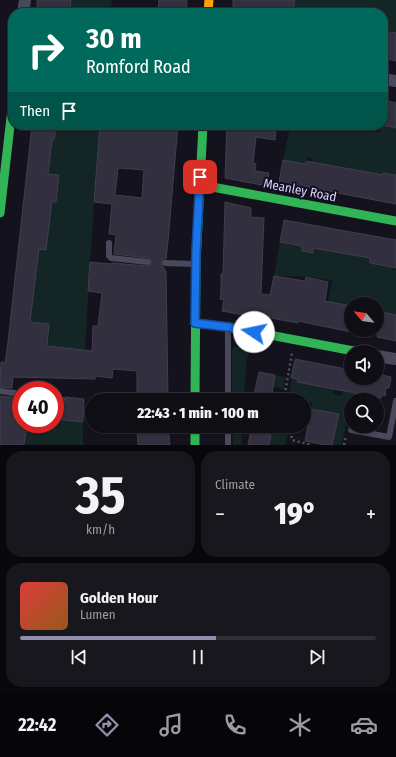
<!DOCTYPE html>
<meta charset="utf-8">
<style>
:root{--surface:#0f0e15;--page:#18171e;--text:#f1f3f6;--muted:#9b9ca0;--line:#2f2e34;--accent:#918fac}
body{margin:0;font-family:"Fira Sans Condensed",sans-serif;background:var(--page);color:var(--text);height:100vh;display:flex;flex-direction:column;font-size:15px;white-space:nowrap}
*{box-sizing:border-box;margin:0}
p{font-size:13px;color:var(--muted)}
.icon{flex:none;width:22px;height:22px;fill:none;stroke:currentColor;stroke-width:2;stroke-linecap:round;stroke-linejoin:round}
.map{position:relative;height:445px;overflow:hidden}
.details{display:flex;flex-direction:column;gap:6px;padding:6px;background:#08080c;flex:1}
.details>*{flex:none}
.banner{position:absolute;left:8px;top:8px;width:380px;height:122px;border-radius:16px;box-shadow:0 1px 3px #0004,0 0 0 1px var(--line);background:#00695c;color:#fff;overflow:hidden}
.needle{width:26px;rotate:299deg}
.fabs{position:absolute;left:344px;top:297px;display:grid;gap:8px}
.fabs a{display:grid;place-items:center;width:40px;height:40px;border-radius:50%;background:var(--surface);box-shadow:0 1px 3px #0004,0 0 0 1px var(--line);font-size:20px}
.speed{position:absolute;left:12px;top:381px;display:flex;gap:8px;font-size:20px;font-weight:700;text-align:center}
.speed>*{display:grid;place-content:center;width:52px;height:52px;border-radius:50%;background:var(--surface);box-shadow:0 1px 3px #0004,0 0 0 1px var(--line);line-height:1}
.speed .limit{border:6px solid #d22;background:#fff;color:#111}
.pin{position:absolute;display:grid;place-items:center;width:34px;height:34px;color:#fff;margin:-17px;border-radius:8px;box-shadow:0 2px 6px #0006}
.me{position:absolute;width:44px;margin:-22px;rotate:281deg;stroke-linejoin:round;filter:drop-shadow(0 0 3px #0008)}
.turn{display:flex;align-items:center;gap:14px;height:84px;padding:0 12px;font-size:18px}
.turn .icon{width:52px;height:52px;stroke-width:2.5}
.turn b{display:block;font-size:28px;line-height:34px}
.then{display:flex;align-items:center;height:38px;padding:0 12px;background:#0003;gap:8px;font-size:15px}
.big{font-size:30px;font-weight:800;line-height:1.1}
.details .widget{flex:1;display:flex;flex-direction:column;justify-content:center;gap:6px;min-width:0;padding:0 14px;border-radius:16px;background:var(--page)}
.details .dial{align-items:center;gap:0}
.dial b{font-size:52px;line-height:1}
.song{display:flex;align-items:center;gap:12px}
.cover{width:48px;height:48px;border-radius:6px;background:linear-gradient(135deg,hsl(0 70% 55%),hsl(30 70% 35%))}
.played{height:4px;border-radius:2px;background:linear-gradient(90deg,var(--accent) 55%,var(--line) 55%)}
.keys{display:flex;justify-content:space-around;direction:ltr}
.heat{display:flex;justify-content:space-between;align-items:center;font-size:22px;direction:ltr}
.details .tiles{flex:1;display:grid;gap:6px;grid-template-columns:1fr 1fr}
.widget:last-child{grid-column:span 2}
.trip{position:absolute;left:85px;top:393px;width:226px;height:40px;border-radius:20px;background:var(--surface);box-shadow:0 1px 3px #0004,0 0 0 1px var(--line);font-weight:800;line-height:40px;text-align:center}
.tab-bar{display:flex;height:64px;justify-content:space-around;align-items:center;background:#060608;color:var(--muted)}
.tab-bar .icon{width:28px;height:28px}
.tab-bar .on{color:var(--accent)}
.tab-bar b{font-size:18px;color:var(--text)}
.map>svg:first-child{display:block}
.green{fill:#132525}
.building{fill:#32303e;stroke:#403e4f;fill-rule:evenodd}
.lines{fill:none;stroke-linecap:round;stroke-linejoin:round}
.path{stroke:#4b5861;stroke-width:2.5;stroke-dasharray:2 3;stroke-linecap:butt}
.lane{stroke:#49495b;stroke-width:6}
.street{stroke:#49495b;stroke-width:12}
.fast{stroke:#30b455;stroke-width:9}
.slow{stroke:#ff9f0a;stroke-width:9}
.route-casing{stroke:#114b97;stroke-width:10}
.route{stroke:#1a73e8;stroke-width:7}
.labels{text-anchor:middle;dominant-baseline:central;stroke-width:4;stroke-linejoin:round;paint-order:stroke}
.street-label{font-size:13px;fill:#d4d3f9;stroke:#110f1f}
</style>
<div class="map">
<svg width="396" height="445" viewBox="0 0 396 445">
<rect width="100%" height="100%" fill="#14121c"/>
<g class="green">
<path d="M71 0H112L111 13H65L66 10 70 11Z"/>
<path d="M295 0H396V33L383 31V13H292Z"/>
<path d="M388 120 396 121V175L385 179 374 174 312 162 313 159 307 157 305 164 300 163 288 167 289 161 283 160 289 132 276 130 277 125H376L374 131 379 132 380 125 387 126Z"/>
<path d="M54 125H100L90 262 85 351 30 344 44 332H49V324L30 322 38 249 46 250 24 198 56 201 59 175 48 174 52 140H54L56 128H53Z"/>
<path d="M280 242 302 246V251L312 253 313 248 370 258V263L392 267V269L396 270V315L377 311V304H351V306L328 302 332 281 312 277 274 276Z"/>
<path d="M240 345 249 347 246 367 244 400H232V350L234 347Z"/>
<path d="M293 370H296L298 379 297 382 334 389 333 394 342 396 343 391 381 398 377 416V400H351V410H349L342 445H332L338 414 311 409 312 403 304 401V400L291 398 290 387Z"/>
<path d="M275 375 285 377 284 389 273 387Z"/>
<path d="M272 391 284 393 285 400H271Z"/>
<path d="M55 419 83 422V445H24V444L10 435 26 436 27 424H55Z"/>
<path d="M232 426H242L241 445H233Z"/>
<path d="M269 426H287L288 435 285 445H269L271 435H268Z"/>
</g>
<g class="building">
<path d="M37 0H71L70 11 66 10 65 13H45L46 8 37 7Z"/>
<path d="M159 0H187L186 13H158Z"/>
<path d="M233 0H295L292 13 262 8 261 13H233Z"/>
<path d="M383 31 396 33V61L383 58Z"/>
<path d="M383 100 396 103V128L383 125Z"/>
<path d="M32 125H54L53 128H56L54 140H52L48 174 59 175 56 202 52 201 46 250 39 249 30 322 49 324 47 346 92 351 93 326H98L102 293 88 291 90 262 112 264V263L148 266 151 265 152 262 151 259 148 258 114 254 116 235 109 234 112 204 94 202 100 125H178L168 241 166 259H163L161 263 162 267H164V270L166 271 168 400H137V371L113 369 112 378 95 376V379L13 377 12 388 0 387 1 362 5 363 8 342ZM118 168 144 170 142 198 115 195Z"/>
<path d="M227 125H259V126L276 130 275 140 256 137 253 163 256 164 255 171 269 173 267 186 225 178Z"/>
<path d="M283 160 305 164 306 161 383 175V173L396 175V204L279 182Z"/>
<path d="M225 202 251 208V217L264 218 261 294 270 295 274 276 305 281 306 277 328 282 325 301 351 306V332L298 321V323L271 318 270 320 222 311 224 300 220 299 221 293V274H223Z"/>
<path d="M284 220 396 240V268L370 263V258L313 248V253L302 251V246L280 242Z"/>
<path d="M377 311 396 315V341L377 337Z"/>
<path d="M295 359 351 370V378H377V374L391 377 389 388H386L385 396 382 395 381 398 297 382 298 379 291 378Z"/>
<path d="M259 372 275 375 271 400H253Z"/>
<path d="M0 396 21 398V424H27L24 445H0Z"/>
<path d="M65 397 84 399 83 422 55 419V404H64L66 401Z"/>
<path d="M311 409 339 414 332 445H325L305 441Z"/>
<path d="M137 426H168L170 445H138Z"/>
<path d="M252 426H269L268 435H271L269 445H248Z"/>
</g>
<g class="lines">
<g class="path">
<path d="M286 400 285 393 292 353"/>
<path d="M290 426 292 440 312 445"/>
<path d="M344 445 346 436"/>
</g>
<g class="lane">
<path d="M109 243V256L111 258 148 262"/>
<path d="M165 263 194 264"/>
<path d="M228 328V400"/>
<path d="M0 391 21 394"/>
<path d="M55 399 62 400"/>
<path d="M228 426V445"/>
<path d="M351 430 389 437 396 401"/>
</g>
<g class="street">
<path d="M23 13 25 0"/>
<path d="M383 79 396 81"/>
<path d="M377 356 396 359"/>
</g>
<g class="fast">
<path d="M200 186 212 187 396 221"/>
<path d="M0 213 13 100"/>
<path d="M195 323 228 327 359 352"/>
<path d="M195 400 196 264 203 125"/>
<path d="M195 426V445"/>
</g>
<path class="slow" d="M208 13 209 0"/>
</g>
<g class="lines">
<g class="route-casing">
<path id="route" d="M200 177 196 252 195 323 228 327 254 332"/>
</g>
<use href="#route" class="route"/>
</g>
<g class="labels">
<g class="street-label">
<text transform="translate(300 190) rotate(11)">Meanley Road</text>
</g>
</g>
</svg>
<div class="fabs">
<a><svg class="needle" viewBox="-14 -14 28 28"><path d="M0-13l5 13h-10z" fill="#e53935"/><path d="M0 13l5-13h-10z" fill="#9b9ca0"/></svg></a>
<a><svg class="icon" aria-label="sound" viewBox="0 0 24 24"><path d="M4 9h4l5-4v14l-5-4H4zM17 9q2 3 0 6"/></svg></a>
<a><svg class="icon" aria-label="search" viewBox="0 0 24 24"><circle cx="10" cy="10" r="6"/><path d="M15 15l6 6"/></svg></a>
</div>
<div class="speed"><div class="limit">40</div></div>
<div class="pin" style="left:200px;top:177px;background:#d93025"><svg class="icon" aria-label="arrive" viewBox="0 0 24 24"><path d="M6 21V4h12l-3 4 3 4H6"/></svg></div>
<svg class="me" style="left:254px;top:332px" viewBox="-20 -20 40 40"><circle r="19" fill="#fff"/><path d="M0-13L10 11 0 6-10 11z" fill="#1a73e8"/></svg>
<div class="trip">22:43 · 1 min · 100 m</div>
<div class="banner">
<div class="turn"><svg class="icon" aria-label="right" viewBox="0 0 24 24"><path d="M7 20v-9h11M14 6l5 5-5 5"/></svg><div><b>30 m</b>Romford Road</div></div>
<div class="then">Then<svg class="icon" aria-label="arrive" viewBox="0 0 24 24"><path d="M6 21V4h12l-3 4 3 4H6"/></svg></div>
</div>
</div>
<section class="details">
<div class="tiles">
<div class="widget dial"><b>35</b><p>km/h</p></div>
<div class="widget"><p>Climate</p>
<div class="heat"><a>−</a><b class="big">19°</b><a>+</a></div>
</div>
<div class="widget">
<div class="song"><i class="cover"></i><div><b>Golden Hour</b><p>Lumen</p></div></div>
<div class="played"></div>
<div class="keys"><svg class="icon" aria-label="previous" viewBox="0 0 24 24"><path d="M18 5L8 12l10 7zM5 5v14"/></svg><svg class="icon" aria-label="pause" viewBox="0 0 24 24"><path d="M8 5v14M16 5v14"/></svg><svg class="icon" aria-label="next" viewBox="0 0 24 24"><path d="M6 5l10 7-10 7zM19 5v14"/></svg></div>
</div>
</div>
</section>
<nav class="tab-bar">
<b>22:42</b>
<svg class="icon on" aria-label="directions" viewBox="0 0 24 24"><path d="M12 3l9 9-9 9-9-9zM9 14v-3h6M13 9l2 2-2 2"/></svg>
<svg class="icon" aria-label="music" viewBox="0 0 24 24"><path d="M9 18V5l10-2v13"/><circle cx="6" cy="18" r="3"/><circle cx="16" cy="16" r="3"/></svg>
<svg class="icon" aria-label="phone" viewBox="0 0 24 24"><path d="M5 4h4l2 5-3 2q2 4 5 5l2-3 5 2v4C11 20 4 13 5 4z"/></svg>
<svg class="icon" aria-label="climate" viewBox="0 0 24 24"><path d="M12 3v18M4 7l16 10M4 17L20 7"/></svg>
<svg class="icon" aria-label="car" viewBox="0 0 24 24"><path d="M5 17H2v-5l4-1 3-4h7l3 4 3 1v5h-3M9 17h6M6 11h13"/><circle cx="7" cy="17" r="2"/><circle cx="17" cy="17" r="2"/></svg>
</nav>
